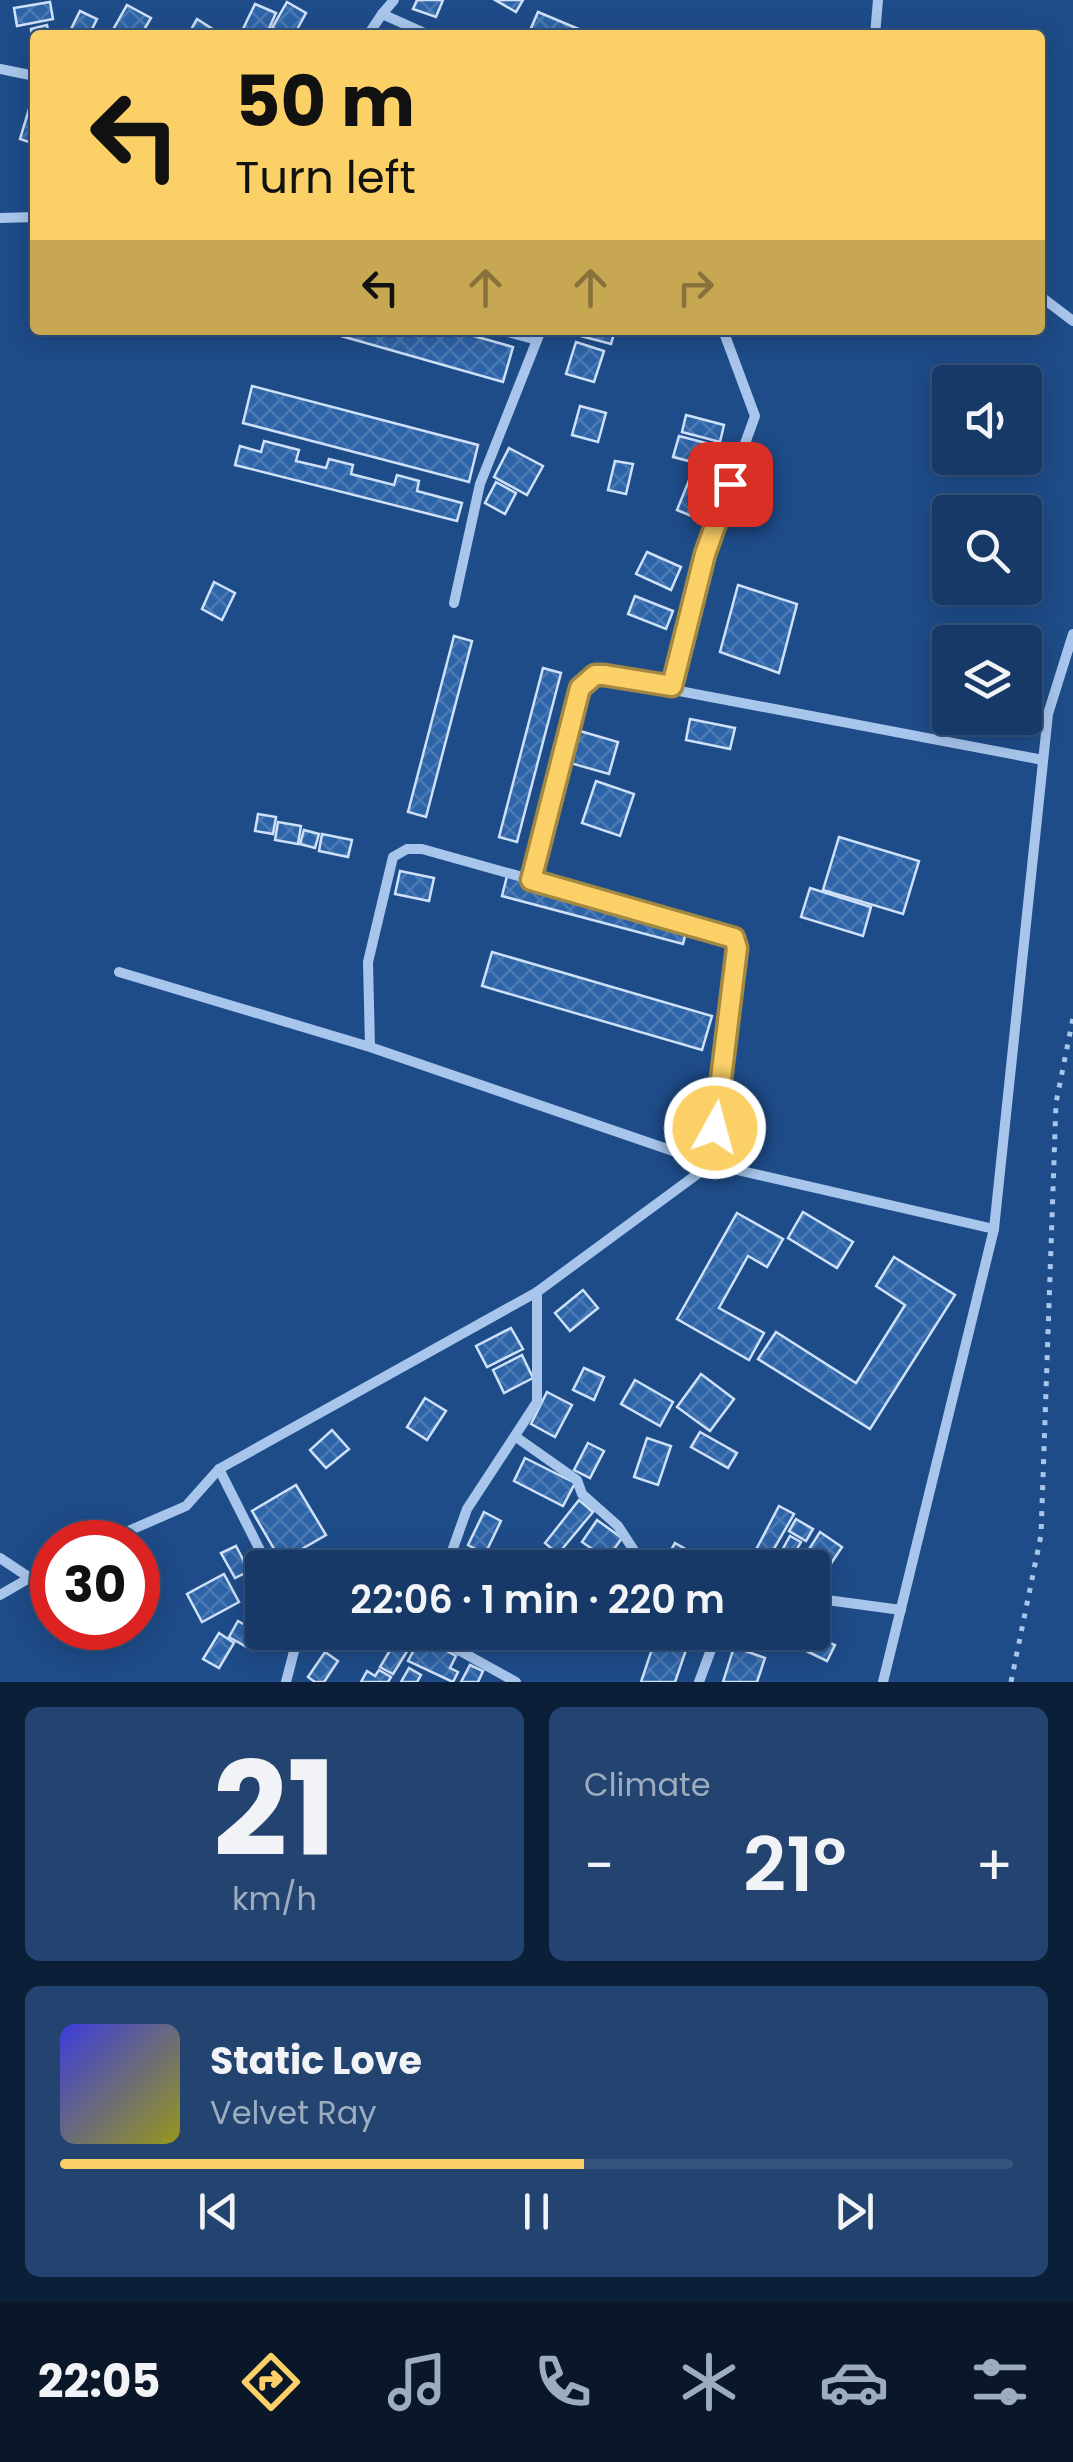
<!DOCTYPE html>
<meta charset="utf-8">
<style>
:root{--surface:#163967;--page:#234470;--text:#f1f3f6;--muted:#9eacc0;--line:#35537b;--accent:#fbd167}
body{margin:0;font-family:Poppins,sans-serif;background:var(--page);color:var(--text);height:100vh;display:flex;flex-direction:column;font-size:38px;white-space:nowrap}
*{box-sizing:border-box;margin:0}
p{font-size:32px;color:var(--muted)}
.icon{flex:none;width:55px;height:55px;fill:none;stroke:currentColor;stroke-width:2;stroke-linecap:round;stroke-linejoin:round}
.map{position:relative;height:1682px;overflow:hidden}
.drawer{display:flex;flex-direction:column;gap:25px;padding:25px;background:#0c1f39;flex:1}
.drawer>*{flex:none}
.top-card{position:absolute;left:30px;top:30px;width:1015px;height:305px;border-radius:10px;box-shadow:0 5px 25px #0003,0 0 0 2px var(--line);background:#fbd167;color:#111;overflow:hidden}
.controls{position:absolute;left:932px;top:365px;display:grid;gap:20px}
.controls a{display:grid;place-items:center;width:110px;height:110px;border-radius:10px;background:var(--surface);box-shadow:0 5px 25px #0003,0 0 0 2px var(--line);font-size:50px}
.speed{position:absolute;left:30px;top:1520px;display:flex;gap:20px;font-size:50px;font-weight:700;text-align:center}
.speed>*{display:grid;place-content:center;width:130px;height:130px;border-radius:50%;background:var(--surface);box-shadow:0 5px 25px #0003,0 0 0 2px var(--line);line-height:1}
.speed .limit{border:15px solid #d22;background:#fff;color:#111}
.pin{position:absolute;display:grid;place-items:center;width:85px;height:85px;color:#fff;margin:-42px;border-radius:20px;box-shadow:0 5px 15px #0006}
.me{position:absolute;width:110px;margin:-55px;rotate:7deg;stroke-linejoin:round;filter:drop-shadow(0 0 8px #0008)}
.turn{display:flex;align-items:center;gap:35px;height:210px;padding:0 40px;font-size:45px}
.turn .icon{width:130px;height:130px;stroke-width:2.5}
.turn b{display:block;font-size:70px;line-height:85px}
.lanes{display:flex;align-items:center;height:95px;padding:0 40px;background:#0003;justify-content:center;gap:50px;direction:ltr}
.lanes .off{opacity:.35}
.big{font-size:75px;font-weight:600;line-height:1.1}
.drawer .tile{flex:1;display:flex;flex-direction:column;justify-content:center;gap:15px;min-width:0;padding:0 35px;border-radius:15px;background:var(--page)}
.drawer .dial{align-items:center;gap:0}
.dial b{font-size:130px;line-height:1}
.song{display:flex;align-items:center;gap:30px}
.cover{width:120px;height:120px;border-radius:15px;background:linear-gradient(135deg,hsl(240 70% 55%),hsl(60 70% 35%))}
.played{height:10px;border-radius:5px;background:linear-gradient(90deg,var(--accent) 55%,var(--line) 55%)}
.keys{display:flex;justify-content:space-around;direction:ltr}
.heat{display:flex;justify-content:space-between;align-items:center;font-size:55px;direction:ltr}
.drawer .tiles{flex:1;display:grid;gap:25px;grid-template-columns:1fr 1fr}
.tile:last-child{grid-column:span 2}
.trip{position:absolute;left:245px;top:1550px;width:585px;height:100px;border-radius:10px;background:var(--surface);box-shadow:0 5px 25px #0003,0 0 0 2px var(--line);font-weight:600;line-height:100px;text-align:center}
.menu{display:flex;height:160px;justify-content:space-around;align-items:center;background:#091729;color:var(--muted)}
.menu .icon{width:70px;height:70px}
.menu .selected{color:var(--accent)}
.menu b{font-size:45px;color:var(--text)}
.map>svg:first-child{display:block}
.building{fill:url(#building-cross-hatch);stroke:#cee1f8;stroke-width:2.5}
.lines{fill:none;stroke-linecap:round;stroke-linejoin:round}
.path{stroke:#a8c6ec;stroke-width:5;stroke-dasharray:5 8;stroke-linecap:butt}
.street{stroke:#a8c6ec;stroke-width:10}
.route-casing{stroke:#a38843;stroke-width:25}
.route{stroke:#fbd167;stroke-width:18}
</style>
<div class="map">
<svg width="1073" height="1682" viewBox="0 0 1073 1682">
<defs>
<pattern id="building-cross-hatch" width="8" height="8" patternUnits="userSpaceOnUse" patternTransform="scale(2.5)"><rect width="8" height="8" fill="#2d63a7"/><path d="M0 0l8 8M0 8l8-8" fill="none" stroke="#4c7ab4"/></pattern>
</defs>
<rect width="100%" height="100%" fill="#1e4c89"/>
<g class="building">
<path d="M417 0H443L436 17 413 9Z"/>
<path d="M495 0H523L516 12Z"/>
<path d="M50 2 53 19 17 26 14 8Z"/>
<path d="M287 2 306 13 294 35 272 28Z"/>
<path d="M255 4 276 13 266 35 243 29Z"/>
<path d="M127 5 151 18 141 35H110Z"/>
<path d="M80 11 97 19 89 35H68Z"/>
<path d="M538 12 581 30 579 35H528Z"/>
<path d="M197 19 222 35H188Z"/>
<path d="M47 25 49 35H35L34 48 31 29Z"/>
<path d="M30 106 35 108V144L20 139Z"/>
<path d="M320 330H453L513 347 503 382Z"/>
<path d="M582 330H615L611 344 581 336Z"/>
<path d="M576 342 604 351 594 382 566 374Z"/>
<path d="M252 386 478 445 469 482 243 423Z"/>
<path d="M580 406 606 413 598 442 572 435Z"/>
<path d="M686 415 724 425 720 442 682 432Z"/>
<path d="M679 436 721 447 716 468 673 457Z"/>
<path d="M264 441 299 450 296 461 326 468 329 459 353 465 351 474 394 485 397 475 419 481 417 491 462 503 457 521 235 465 240 446 261 452Z"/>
<path d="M509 448 543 466 527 495 494 477Z"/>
<path d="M615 461 633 464 626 494 608 490Z"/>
<path d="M692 473 709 480 694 517 677 510Z"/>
<path d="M496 482 516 493 505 514 485 503Z"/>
<path d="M647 552 681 567 671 590 636 574Z"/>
<path d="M214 582 235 593 222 620 202 609Z"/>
<path d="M738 585 797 604 779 673 720 652Z"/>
<path d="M635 596 673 611 666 629 628 614Z"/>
<path d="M454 636 472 641 426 817 408 812Z"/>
<path d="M543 668 561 673 517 842 499 837Z"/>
<path d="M690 719 735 728 730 749 686 740Z"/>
<path d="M580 731 618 742 609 774 570 763Z"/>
<path d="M596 781 634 794 620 836 582 823Z"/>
<path d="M258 814 276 817 273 834 255 831Z"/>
<path d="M278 822 301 826 298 844 275 840Z"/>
<path d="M304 830 319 834 315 848 300 844Z"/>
<path d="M322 834 352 840 348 857 319 851Z"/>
<path d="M839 837 919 861 903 914 823 890Z"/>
<path d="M400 871 434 878 429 901 395 894Z"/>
<path d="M507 876 688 924 683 944 502 896Z"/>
<path d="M810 888 871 907 863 936 801 917Z"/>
<path d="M492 952 712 1016 702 1050 482 986Z"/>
<path d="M803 1212 853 1242 837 1268 788 1238Z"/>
<path d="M737 1213 783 1239 767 1267 748 1256 719 1308 764 1333 749 1360 677 1319Z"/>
<path d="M894 1257 955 1295 870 1429 758 1359 776 1332 856 1383 905 1305 876 1286Z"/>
<path d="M583 1290 598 1308 570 1331 555 1313Z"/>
<path d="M511 1328 523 1349 487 1367 476 1346Z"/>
<path d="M522 1355 533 1378 504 1393 493 1370Z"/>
<path d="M584 1368 604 1377 594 1400 573 1390Z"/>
<path d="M701 1374 734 1399 710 1431 677 1407Z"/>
<path d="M635 1380 673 1402 660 1426 621 1404Z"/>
<path d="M547 1392 572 1405 555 1437 531 1424Z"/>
<path d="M425 1398 446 1411 427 1440 407 1427Z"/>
<path d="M332 1430 349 1449 326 1468 310 1450Z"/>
<path d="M700 1432 737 1453 728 1468 691 1447Z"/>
<path d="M647 1438 671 1446 658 1485 634 1477Z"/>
<path d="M588 1443 604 1451 590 1478 574 1470Z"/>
<path d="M525 1458 575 1483 563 1506 514 1481Z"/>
<path d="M296 1485 326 1535 281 1561 252 1511Z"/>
<path d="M579 1500 593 1512 558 1554 545 1543Z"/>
<path d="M779 1506 794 1514 763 1568 750 1561Z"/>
<path d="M484 1512 501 1521 485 1554 468 1545Z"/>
<path d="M796 1519 813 1529 806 1541 789 1531Z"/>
<path d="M597 1520 622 1538 607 1559 582 1542Z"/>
<path d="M820 1532 842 1547 818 1583 812 1579V1568H797Z"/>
<path d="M790 1536 801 1542 786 1568H772Z"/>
<path d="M675 1543 698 1556 692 1568 663 1564Z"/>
<path d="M236 1546 249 1571 235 1578 221 1553Z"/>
<path d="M620 1553 638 1565 637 1568H611Z"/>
<path d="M736 1556 756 1568H729Z"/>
<path d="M224 1574 239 1602 202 1622 187 1594Z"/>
<path d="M262 1576V1596L255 1600 247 1583Z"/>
<path d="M812 1611 825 1618 816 1633 812 1630Z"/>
<path d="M238 1621 261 1634 252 1650 229 1637Z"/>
<path d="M493 1632H523L513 1648Z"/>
<path d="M721 1632H756L753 1642Z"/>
<path d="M219 1633 234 1643 219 1668 203 1659Z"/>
<path d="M811 1634 835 1645 827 1661 804 1650Z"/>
<path d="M398 1637 411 1645 393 1674 380 1667Z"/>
<path d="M421 1637 456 1656 450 1668 458 1672 453 1682 408 1661Z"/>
<path d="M655 1640 686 1650 675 1682H641Z"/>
<path d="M734 1647 765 1658 757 1682H723Z"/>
<path d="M325 1652 338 1661 324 1682H315L308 1677Z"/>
<path d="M470 1665 483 1671 478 1682H461Z"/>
<path d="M409 1668 421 1675 417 1682H401Z"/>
<path d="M379 1670 391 1677 388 1682H361L367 1671 375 1676Z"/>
</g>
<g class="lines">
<path class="path" d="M1011 1682 1041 1535 1056 1103 1073 1018"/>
<g class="street">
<path d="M394 0 382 14 429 35"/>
<path d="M368 35 382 14"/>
<path d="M875 35 878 0"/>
<path d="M0 69 35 76"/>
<path d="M0 218 35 217"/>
<path d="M1040 296 1073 321"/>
<path d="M501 330 537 340"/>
<path d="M454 603 480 484 541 330"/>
<path d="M671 686 705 554 755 416 723 330"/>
<path d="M531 880 574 700 579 688 595 675 1043 760"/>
<path d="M119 972 370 1047 711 1164 736 943 730 935 422 849H407L393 857 368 962 370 1047"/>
<path d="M516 1437 577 1480 582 1494 618 1526 637 1555 657 1568"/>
<path d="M219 1469 269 1568"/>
<path d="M103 1542 186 1506 219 1469 537 1292 711 1164 994 1229"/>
<path d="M0 1558 27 1576"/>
<path d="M446 1568 467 1509 537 1402V1292"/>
<path d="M0 1595 52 1565"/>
<path d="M812 1598 901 1610"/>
<path d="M426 1632 516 1682"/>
<path d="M286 1682 299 1632"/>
<path d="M699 1682 712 1647"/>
<path d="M883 1682 994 1229 1048 714 1073 634"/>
</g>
</g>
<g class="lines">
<g class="route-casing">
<path id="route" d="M715 1128 737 948 734 938 531 880 580 688 595 675H604L672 686 705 554 730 484"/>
</g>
<use href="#route" class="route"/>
</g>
</svg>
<div class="controls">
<a><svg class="icon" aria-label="sound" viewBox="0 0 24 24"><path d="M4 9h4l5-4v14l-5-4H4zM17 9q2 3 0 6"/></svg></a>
<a><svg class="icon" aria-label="search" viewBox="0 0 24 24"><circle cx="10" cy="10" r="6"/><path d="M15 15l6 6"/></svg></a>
<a><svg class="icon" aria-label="layers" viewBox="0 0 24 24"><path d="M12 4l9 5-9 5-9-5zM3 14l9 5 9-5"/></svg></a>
</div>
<div class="speed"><div class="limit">30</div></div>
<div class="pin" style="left:730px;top:484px;background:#d93025"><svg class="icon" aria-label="arrive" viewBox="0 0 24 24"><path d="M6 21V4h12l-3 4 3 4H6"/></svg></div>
<svg class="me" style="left:715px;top:1128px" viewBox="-20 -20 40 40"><circle r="17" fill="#fbd167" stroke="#fff" stroke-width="3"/><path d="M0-11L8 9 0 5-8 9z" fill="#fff"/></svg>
<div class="trip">22:06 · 1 min · 220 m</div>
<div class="top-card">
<div class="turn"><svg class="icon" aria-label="left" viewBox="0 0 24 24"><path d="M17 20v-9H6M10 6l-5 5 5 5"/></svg><div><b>50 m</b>Turn left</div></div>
<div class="lanes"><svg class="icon" aria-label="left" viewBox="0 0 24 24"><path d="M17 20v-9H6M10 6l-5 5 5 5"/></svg><svg class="icon off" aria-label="ahead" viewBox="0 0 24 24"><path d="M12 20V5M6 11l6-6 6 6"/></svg><svg class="icon off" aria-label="ahead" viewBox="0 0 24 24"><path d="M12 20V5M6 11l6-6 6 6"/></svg><svg class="icon off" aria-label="right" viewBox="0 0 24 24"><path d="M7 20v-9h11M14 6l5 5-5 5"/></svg></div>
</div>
</div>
<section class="drawer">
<div class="tiles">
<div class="tile dial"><b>21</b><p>km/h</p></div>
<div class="tile"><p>Climate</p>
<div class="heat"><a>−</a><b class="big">21°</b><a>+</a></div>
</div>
<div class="tile">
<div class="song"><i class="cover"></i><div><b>Static Love</b><p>Velvet Ray</p></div></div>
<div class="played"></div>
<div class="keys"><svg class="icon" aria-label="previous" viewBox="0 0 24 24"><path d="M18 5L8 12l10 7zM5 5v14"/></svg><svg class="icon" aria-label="pause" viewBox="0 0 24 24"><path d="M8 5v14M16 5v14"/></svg><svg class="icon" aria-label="next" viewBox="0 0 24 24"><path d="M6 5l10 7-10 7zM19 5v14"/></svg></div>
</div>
</div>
</section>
<nav class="menu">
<b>22:05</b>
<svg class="icon selected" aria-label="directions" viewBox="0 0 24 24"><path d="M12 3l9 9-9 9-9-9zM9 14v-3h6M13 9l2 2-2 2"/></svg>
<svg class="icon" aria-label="music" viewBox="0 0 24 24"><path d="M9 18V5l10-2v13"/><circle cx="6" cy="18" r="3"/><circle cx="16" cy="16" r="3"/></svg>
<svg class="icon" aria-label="phone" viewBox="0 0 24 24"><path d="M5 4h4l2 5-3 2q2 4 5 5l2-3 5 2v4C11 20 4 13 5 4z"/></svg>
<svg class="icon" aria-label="climate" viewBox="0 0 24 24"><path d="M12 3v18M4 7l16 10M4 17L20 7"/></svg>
<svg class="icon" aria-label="car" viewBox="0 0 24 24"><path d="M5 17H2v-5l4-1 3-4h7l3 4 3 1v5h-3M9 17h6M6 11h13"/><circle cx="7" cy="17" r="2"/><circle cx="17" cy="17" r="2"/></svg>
<svg class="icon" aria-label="filters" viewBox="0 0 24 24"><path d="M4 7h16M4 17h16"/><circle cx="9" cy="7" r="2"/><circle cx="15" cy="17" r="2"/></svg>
</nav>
